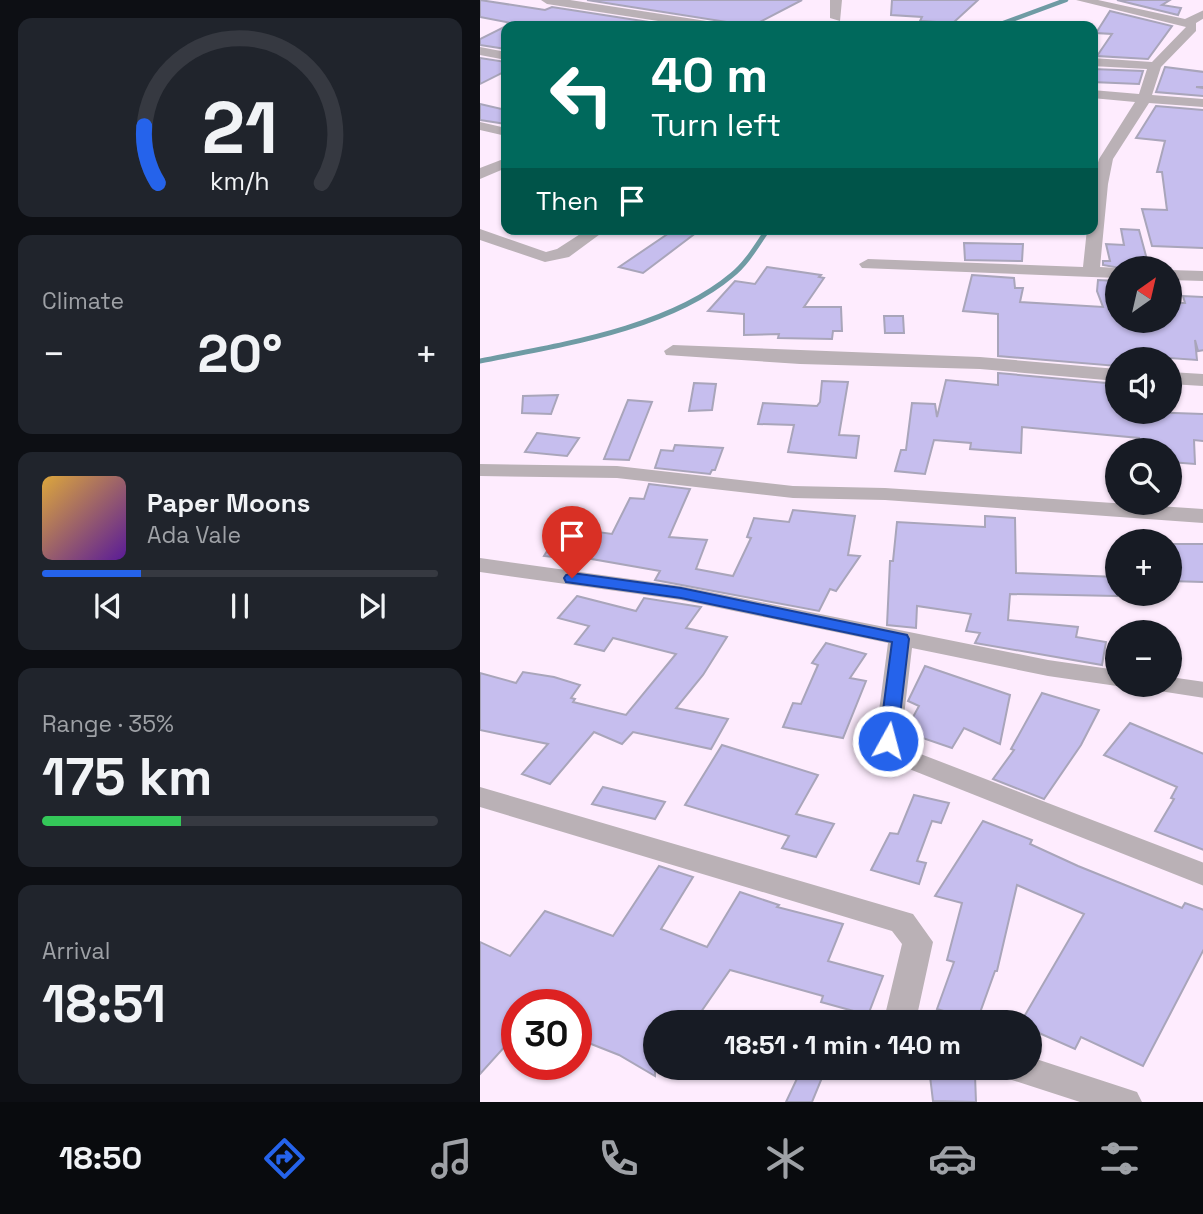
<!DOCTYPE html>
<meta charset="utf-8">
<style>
:root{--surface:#171b24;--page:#20242c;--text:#f1f3f6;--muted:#9ea1a6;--line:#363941;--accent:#2563eb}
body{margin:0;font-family:"Space Grotesk",sans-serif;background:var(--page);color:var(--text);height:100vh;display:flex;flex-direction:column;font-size:26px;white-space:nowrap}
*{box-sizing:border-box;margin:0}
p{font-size:23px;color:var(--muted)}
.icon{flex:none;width:38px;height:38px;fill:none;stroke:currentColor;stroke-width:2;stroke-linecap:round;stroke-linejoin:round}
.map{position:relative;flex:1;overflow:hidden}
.side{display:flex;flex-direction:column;gap:18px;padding:18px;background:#0d0f14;width:480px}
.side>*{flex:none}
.top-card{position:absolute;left:21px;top:21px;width:597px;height:214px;border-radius:14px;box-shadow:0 2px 5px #0004;background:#00695c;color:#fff;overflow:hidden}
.needle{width:46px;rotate:34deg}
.buttons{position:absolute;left:625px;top:256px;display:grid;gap:14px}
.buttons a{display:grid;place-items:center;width:77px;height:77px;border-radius:50%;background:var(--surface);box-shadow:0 2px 5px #0004;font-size:35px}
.speed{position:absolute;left:21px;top:989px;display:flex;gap:14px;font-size:35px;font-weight:700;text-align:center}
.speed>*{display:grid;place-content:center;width:91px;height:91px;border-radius:50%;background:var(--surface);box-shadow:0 2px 5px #0004;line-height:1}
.speed .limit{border:10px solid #d22;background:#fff;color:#111}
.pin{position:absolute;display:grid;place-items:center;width:60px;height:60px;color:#fff;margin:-72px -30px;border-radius:50% 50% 50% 0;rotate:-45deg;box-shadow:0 0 7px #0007}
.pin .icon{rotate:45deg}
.me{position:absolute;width:77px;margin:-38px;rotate:7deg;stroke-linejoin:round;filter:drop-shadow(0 0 5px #0008)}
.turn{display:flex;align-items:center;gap:24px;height:147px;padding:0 35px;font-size:32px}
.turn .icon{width:91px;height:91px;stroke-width:2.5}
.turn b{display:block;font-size:49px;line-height:60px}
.then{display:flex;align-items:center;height:66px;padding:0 35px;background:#0003;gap:14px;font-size:26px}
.big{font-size:52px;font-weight:800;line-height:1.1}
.side .tile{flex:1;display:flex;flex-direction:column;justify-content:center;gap:10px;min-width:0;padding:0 24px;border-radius:14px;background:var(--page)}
.side .dial{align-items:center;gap:0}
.dial svg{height:182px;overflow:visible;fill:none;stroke:var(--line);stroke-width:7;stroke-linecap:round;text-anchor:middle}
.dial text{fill:var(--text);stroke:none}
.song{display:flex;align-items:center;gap:21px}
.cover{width:84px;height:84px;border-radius:10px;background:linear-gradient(135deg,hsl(40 70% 55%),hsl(270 70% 35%))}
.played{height:7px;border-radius:4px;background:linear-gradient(90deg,var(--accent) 25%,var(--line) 25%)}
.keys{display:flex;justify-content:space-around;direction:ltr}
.heat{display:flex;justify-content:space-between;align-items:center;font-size:38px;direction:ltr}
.charge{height:10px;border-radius:5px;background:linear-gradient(90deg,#34c759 35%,var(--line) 0)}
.trip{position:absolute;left:163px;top:1010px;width:399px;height:70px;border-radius:35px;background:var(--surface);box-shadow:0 2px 5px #0004;font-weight:800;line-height:70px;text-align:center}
.menu{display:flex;height:112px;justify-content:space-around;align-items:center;background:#090b0e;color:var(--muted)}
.menu .icon{width:49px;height:49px}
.menu .current{color:var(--accent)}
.menu b{font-size:32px;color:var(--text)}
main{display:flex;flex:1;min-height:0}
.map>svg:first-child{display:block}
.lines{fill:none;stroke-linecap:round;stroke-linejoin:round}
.stream-far1{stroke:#6f9ba4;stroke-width:4.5}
.stream{stroke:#6f9ba4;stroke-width:5}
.building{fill:#c6beee;stroke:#a9a5ba;stroke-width:2}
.minor{fill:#bab1b6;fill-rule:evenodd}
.route{fill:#2563eb;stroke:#184099;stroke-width:2}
</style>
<main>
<section class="side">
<div class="tile dial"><svg viewBox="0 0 100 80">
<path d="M14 69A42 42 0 1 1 86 69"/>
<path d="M14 69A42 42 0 0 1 8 44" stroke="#2563eb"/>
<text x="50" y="56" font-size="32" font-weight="700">21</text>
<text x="50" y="72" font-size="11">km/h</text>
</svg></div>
<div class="tile"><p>Climate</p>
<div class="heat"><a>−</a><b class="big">20°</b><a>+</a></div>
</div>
<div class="tile">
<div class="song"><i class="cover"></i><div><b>Paper Moons</b><p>Ada Vale</p></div></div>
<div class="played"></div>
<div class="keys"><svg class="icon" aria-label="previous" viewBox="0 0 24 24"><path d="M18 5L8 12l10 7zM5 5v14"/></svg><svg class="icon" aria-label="pause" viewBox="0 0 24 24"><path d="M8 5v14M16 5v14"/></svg><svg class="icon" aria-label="next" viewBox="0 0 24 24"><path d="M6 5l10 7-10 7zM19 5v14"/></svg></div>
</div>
<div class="tile"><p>Range · 35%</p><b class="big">175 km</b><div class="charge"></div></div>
<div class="tile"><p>Arrival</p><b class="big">18:51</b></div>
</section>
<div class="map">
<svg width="724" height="1102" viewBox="0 0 724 1102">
<rect width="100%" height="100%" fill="#feecfe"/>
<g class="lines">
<path class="stream-far1" d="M515 26 586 0"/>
<path class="stream" d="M0 361C80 345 188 329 252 275 267 263 277 245 288 229"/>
</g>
<g class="building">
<path d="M0 0 65 10 72 7 195 26H30L36 24 0 17Z"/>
<path d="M107 0H322L272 26Z"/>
<path d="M412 0H498L473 23 440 21 442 17 411 15Z"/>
<path d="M637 0H690L682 5 701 8 698 15Z"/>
<path d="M630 11 692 26 668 59 617 56 632 34 616 33Z"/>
<path d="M26 26V49L0 45V39Z"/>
<path d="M0 58 26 62V71L0 84Z"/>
<path d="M685 67 724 72V87H716L724 88V96L676 92Z"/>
<path d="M612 69 663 71 659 84 612 82Z"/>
<path d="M0 104 26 110V124L0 120Z"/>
<path d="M676 106 724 110V248L672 246 662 209 687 210 682 172H677L685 141 656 138Z"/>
<path d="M195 229H221L163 273 139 267Z"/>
<path d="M641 229 659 230 669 267 640 268 623 265V261H630L626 244 644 245Z"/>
<path d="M484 243 543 244 542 261 485 260Z"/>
<path d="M287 267 341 275 339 277 344 278 324 307H361L362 331H353L352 339 298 338 299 334 264 335V314L228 311 255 281 275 284Z"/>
<path d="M492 275 534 278 535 288H543L540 302 623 307 617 291 618 280 637 281V320H690V303H705L703 296 724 297V350L718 351 715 340 717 360 662 356 663 359H637V366L518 356V314L483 311Z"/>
<path d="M404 316H423L424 333H405Z"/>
<path d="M518 373 637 384V411L724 414V441L714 440 715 464 690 462V450H677L678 442 659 440V438L542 427 541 453 490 449 491 443 454 440 445 474 415 471 421 450H426L432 403 455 404 457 417 466 380 518 385Z"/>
<path d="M342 381 368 382 359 435 379 436 376 458 308 452 314 425 278 424 283 403 337 406 340 402Z"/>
<path d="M214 383 236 384 232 410 209 411Z"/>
<path d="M78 395 71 414 42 413 43 396Z"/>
<path d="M148 400 172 402 149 460 124 459Z"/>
<path d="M57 433 99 438 87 456 45 452Z"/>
<path d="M195 445 243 448 235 470H232L230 474 175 468 181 450 193 451Z"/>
<path d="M169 484 210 489 189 537 227 540 216 569 253 576 271 538 267 537 274 518 309 522 313 510 375 516 368 555 380 556 356 591 350 589 339 611 175 580 180 571 100 557 99 560 64 556 82 527 132 534 150 498 164 499Z"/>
<path d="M505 516 535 518 536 573 637 577V596L530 594 528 620 598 627 596 637 626 642 622 665 495 643 500 633 486 631 491 614 437 606 436 628 407 625 410 561H413L417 522 505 527Z"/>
<path d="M690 544H724V582L690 581Z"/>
<path d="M97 596 156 611 164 598 221 607 206 628 247 637 223 675 196 708 248 719 231 749 153 732 142 744 114 732 70 784 42 774 68 744 0 730V673L36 683 43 672 74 677 100 685 91 698 95 699 93 702 146 715 196 654 133 638 124 651 95 644 109 626 78 618Z"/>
<path d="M346 643 386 654 370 678 386 681 363 738 303 727 313 703 321 704 338 665 332 663Z"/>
<path d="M445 666 530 695 520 744 484 728 472 748 425 732 439 706 428 701Z"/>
<path d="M562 693 619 710 601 745 564 799 513 779 534 750 531 749Z"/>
<path d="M650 723 724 754V850L675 831 694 799 691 798 697 787 624 755Z"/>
<path d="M242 745 338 775 316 814 354 824 336 857 302 848 309 836 205 805Z"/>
<path d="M123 787 185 802 175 819 112 804Z"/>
<path d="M434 795 469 803 461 823 452 821 437 861 446 863 439 884 391 870 410 833 418 834Z"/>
<path d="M503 821 552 840 550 844 598 866 702 908 705 903 724 910V949L663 1066 601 1037 595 1049 550 1029V1022H541L604 914 537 885 517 971H515L497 1021 457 1009 474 962 467 960 482 903 455 896Z"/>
<path d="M179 866 213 877 181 929 227 947 260 892 299 905 297 907 363 924 348 961 403 976 388 1015 341 1002 343 996 250 970 214 1022H175V1076L139 1055 96 1038V1004H37V1033L0 1074V942L30 956 65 911 133 936Z"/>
<path d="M322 1068H346L332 1102H306Z"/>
<path d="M449 1068 495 1075 496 1102 453 1101Z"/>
</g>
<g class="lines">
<g class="minor">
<path d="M61 0H90L233 22 239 26H211L67 4Z"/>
<path d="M350 0H362L360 21 350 18Z"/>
<path d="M596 0H618L705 19 724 10V18L716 23V31L681 67 672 95 724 99V107L669 103 633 159 628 184 620 267 637 268V278L382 268 379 264 388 259 603 267 607 229H612V183L619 159 655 102 612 98V90L659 94 667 69 612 66V58L672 62 706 27Z"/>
<path d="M0 47 26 52V60L0 55Z"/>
<path d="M0 122 26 128V136L0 130Z"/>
<path d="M26 158V168L0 179V168Z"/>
<path d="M0 229 66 252 77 249 108 229H127L89 257 65 262 0 240Z"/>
<path d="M690 270 724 271V281L690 280Z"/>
<path d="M193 345 500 357 637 369V381L500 369 320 364 186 355 184 351Z"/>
<path d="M690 372 724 374V386L690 384Z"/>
<path d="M0 464 137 466 313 486 405 488 724 509V523L405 500 313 498 137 478 0 476Z"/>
<path d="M0 558 201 586 568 660 637 670V684H644L637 686 568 676 432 648 421 741 424 746 438 753 724 863V886L404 759 395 741 408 643 201 600 0 572Z"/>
<path d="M690 677 724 682V698L673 690 669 684H690Z"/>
<path d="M0 787 433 914 453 942 438 1011 444 1022H409L405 1015 422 944 412 931 0 807Z"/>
<path d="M550 1057 657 1092 662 1102H600L526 1078 522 1068H550Z"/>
</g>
</g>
<path class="route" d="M92 573 201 588 427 635 429 639 417 741 415 745H402L399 741 412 642 201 598 86 582 84 578 86 575Z"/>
</svg>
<div class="buttons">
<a><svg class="needle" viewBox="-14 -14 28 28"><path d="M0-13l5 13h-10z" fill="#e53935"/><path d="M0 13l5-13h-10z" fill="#9ea1a6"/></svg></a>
<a><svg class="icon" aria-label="sound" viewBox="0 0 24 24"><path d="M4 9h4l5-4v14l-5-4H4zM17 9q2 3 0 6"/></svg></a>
<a><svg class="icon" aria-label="search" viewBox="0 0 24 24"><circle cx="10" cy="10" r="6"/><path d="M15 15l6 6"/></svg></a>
<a>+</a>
<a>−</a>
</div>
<div class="speed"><div class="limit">30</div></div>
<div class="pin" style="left:92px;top:578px;background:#d93025"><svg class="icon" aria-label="arrive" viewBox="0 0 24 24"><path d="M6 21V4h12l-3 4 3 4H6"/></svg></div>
<svg class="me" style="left:408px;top:741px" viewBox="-20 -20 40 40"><circle r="17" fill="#2563eb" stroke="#fff" stroke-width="3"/><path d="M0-11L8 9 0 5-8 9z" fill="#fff"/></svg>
<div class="trip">18:51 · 1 min · 140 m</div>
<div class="top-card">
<div class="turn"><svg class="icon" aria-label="left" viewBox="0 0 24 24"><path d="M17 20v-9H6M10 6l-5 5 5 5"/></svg><div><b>40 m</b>Turn left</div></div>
<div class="then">Then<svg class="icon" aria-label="arrive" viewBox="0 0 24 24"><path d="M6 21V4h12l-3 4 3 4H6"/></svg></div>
</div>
</div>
</main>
<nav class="menu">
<b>18:50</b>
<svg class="icon current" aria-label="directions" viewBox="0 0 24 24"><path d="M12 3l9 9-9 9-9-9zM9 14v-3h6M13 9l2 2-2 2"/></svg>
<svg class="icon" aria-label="music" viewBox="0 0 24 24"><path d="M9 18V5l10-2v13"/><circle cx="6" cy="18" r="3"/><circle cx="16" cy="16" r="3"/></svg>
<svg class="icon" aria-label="phone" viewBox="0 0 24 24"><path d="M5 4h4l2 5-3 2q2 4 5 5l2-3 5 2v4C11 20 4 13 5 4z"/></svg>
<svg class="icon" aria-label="climate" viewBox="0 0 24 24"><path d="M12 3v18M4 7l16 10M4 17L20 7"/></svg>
<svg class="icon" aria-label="car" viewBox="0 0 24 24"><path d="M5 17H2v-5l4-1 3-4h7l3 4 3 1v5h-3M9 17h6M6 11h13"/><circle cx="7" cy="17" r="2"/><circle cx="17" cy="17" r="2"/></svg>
<svg class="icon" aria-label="filters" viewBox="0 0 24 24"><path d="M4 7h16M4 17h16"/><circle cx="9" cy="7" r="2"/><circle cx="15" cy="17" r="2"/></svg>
</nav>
